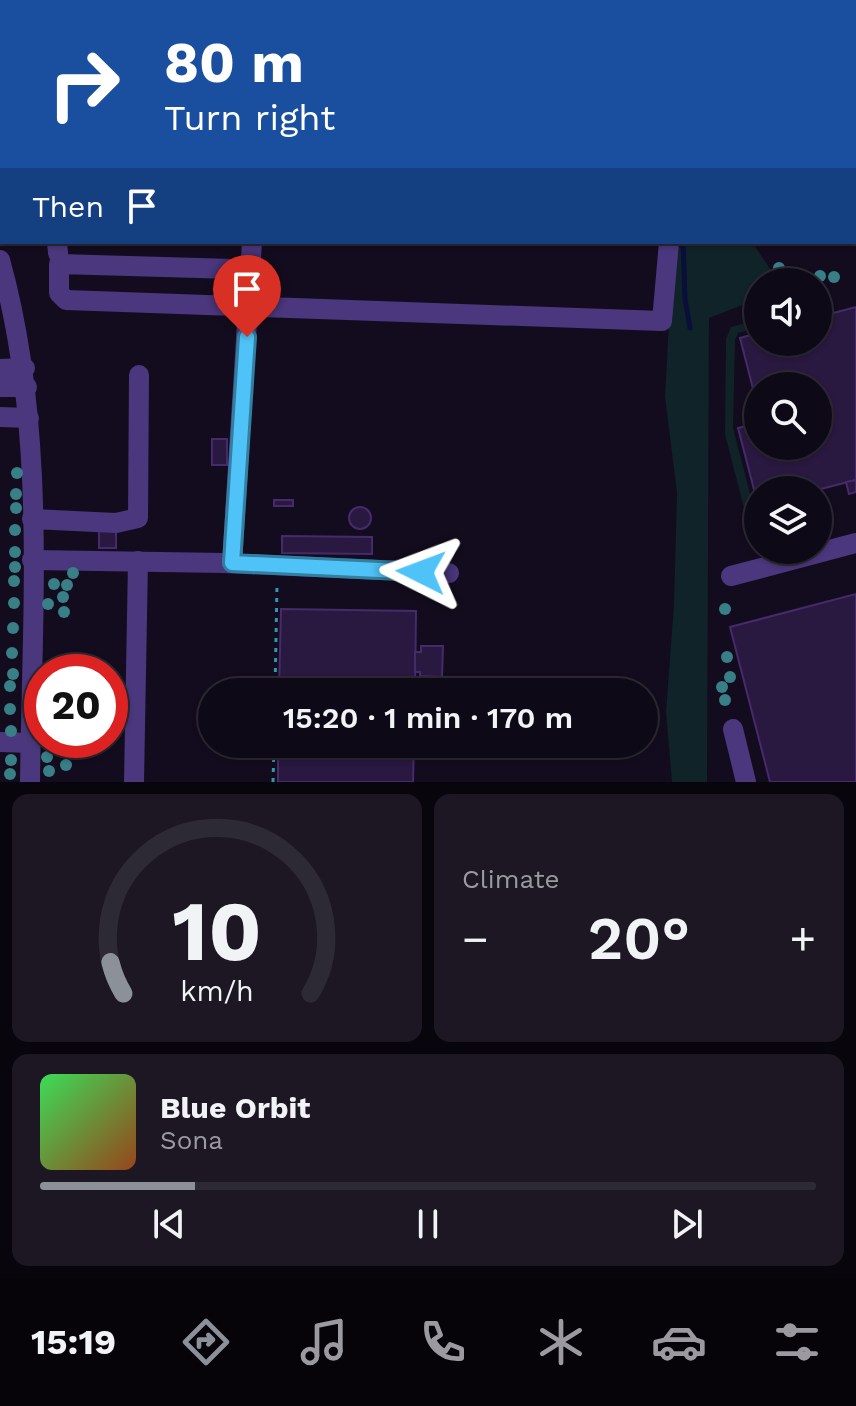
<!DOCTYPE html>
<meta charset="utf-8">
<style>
:root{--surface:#0e0916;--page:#1c1723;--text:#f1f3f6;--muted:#9b9aa1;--line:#2e2a35;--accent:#8c9099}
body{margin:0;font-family:"Work Sans",sans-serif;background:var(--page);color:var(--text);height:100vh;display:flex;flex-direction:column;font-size:30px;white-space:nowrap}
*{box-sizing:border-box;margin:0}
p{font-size:26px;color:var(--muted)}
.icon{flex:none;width:44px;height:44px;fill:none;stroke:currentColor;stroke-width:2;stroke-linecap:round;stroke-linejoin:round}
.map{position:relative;height:782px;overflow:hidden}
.panel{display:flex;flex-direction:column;gap:12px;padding:12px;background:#08050c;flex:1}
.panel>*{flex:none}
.banner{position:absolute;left:0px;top:0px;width:856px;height:244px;box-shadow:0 2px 6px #0004,0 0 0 2px var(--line);background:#1a4fa0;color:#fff;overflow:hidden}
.tools{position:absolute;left:744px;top:268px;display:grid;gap:16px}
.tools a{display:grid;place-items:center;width:88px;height:88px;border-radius:50%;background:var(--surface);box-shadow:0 2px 6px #0004,0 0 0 2px var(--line);font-size:40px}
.speed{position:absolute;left:24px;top:654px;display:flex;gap:16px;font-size:40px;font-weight:700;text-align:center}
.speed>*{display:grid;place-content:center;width:104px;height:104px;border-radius:50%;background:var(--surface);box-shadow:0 2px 6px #0004,0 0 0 2px var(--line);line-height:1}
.speed .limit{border:12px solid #d22;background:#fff;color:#111}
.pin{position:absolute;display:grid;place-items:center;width:68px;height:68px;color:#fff;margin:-82px -34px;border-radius:50% 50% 50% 0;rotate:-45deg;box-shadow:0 0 8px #0007}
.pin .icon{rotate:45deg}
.me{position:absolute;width:88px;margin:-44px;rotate:273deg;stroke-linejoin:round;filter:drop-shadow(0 0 6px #0008)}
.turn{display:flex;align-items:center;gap:28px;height:168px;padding:0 32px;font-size:36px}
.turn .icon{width:104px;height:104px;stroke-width:2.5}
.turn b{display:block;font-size:56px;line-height:68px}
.then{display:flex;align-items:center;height:76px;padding:0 32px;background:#0003;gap:16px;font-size:30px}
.big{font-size:60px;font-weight:600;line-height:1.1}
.panel .widget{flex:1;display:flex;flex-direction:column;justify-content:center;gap:12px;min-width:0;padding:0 28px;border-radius:16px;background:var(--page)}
.panel .dial{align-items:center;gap:0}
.dial svg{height:208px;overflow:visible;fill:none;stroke:var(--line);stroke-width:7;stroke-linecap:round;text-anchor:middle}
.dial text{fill:var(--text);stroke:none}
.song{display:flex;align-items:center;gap:24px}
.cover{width:96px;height:96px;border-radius:12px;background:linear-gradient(135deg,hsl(130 70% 55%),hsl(20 70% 35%))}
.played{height:8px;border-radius:4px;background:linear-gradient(90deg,var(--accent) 20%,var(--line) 20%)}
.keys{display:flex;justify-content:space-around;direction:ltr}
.heat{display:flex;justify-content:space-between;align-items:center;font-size:44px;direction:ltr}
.panel .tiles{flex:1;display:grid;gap:12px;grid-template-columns:1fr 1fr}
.widget:last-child{grid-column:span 2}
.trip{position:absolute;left:198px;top:678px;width:460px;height:80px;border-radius:40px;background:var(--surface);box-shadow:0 2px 6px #0004,0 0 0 2px var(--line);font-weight:600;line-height:80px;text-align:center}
.dock{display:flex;height:128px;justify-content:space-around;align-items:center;background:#060409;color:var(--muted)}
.dock .icon{width:56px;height:56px}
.dock .active{color:var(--accent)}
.dock b{font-size:36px;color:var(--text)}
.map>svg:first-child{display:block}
.green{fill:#0f2328}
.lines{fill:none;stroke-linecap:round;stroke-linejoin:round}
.stream{stroke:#090f3a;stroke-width:5}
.building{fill:#29183f;stroke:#462a6b;stroke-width:2}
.path{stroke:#2e98ae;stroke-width:3;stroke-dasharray:4 6;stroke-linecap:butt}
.minor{stroke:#4a377d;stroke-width:20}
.tree{fill:#387f86}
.route-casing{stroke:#337fa1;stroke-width:20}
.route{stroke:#4fc3f7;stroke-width:14}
</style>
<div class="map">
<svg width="856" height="782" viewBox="0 0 856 782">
<rect width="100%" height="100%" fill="#130c1e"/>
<g class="green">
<path d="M698 242H752L779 282H758V299L709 318 707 782H672L666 712 674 605 677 493 665 397 673 249Z"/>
<path d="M758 320V328L738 333 735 340 733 428 753 505 744 508 725 434 726 339 731 327Z"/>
</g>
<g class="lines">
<g class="stream">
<path d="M674 0V2"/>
<path d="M683 242 685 299 690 328"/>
</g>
</g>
<g class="building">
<path d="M856 307V480L817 490H758V505L738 428 758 423V446H818V386H758V408L740 338 758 333V342H818V317Z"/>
<rect x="212" y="439" width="15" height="26"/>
<path d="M856 480V492L849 494 846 482Z"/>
<rect x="274" y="500" width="19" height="6"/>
<circle cx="360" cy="518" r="11"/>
<rect x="99" y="531" width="17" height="17"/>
<path d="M282 536 372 537V554L282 553Z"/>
<path d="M856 594V782H770L730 627Z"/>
<path d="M281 609 416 611 415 692H279Z"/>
<path d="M421 646H443L442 677 420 676V672H415V652H421Z"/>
<path d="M278 744H414L413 782H278Z"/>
</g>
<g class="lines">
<g class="path">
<path d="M275 692 277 584"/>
<path d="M273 782 274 744"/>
</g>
<g class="minor">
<path d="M658 0V2"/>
<path d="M697 0V2"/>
<path d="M262 2V0"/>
<path d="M0 96 2 97"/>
<path d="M854 194H856"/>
<path d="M57 242 58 253"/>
<path d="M0 260C47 429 32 608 30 782"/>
<path d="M233 269 59 264V293L66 300 662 321 669 242"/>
<path d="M0 369 25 368"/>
<path d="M0 387H27"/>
<path d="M0 417 29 418"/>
<path d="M32 519 116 523 138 518 139 375"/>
<path d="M32 560 224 563 449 573"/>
<path d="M232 563 252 242"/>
<path d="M731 576 856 543"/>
<path d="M733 729 746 782"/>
<path d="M0 742 30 743"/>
<path d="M134 782 138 561"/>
</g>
</g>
<g class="tree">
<circle cx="779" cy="268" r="6"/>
<circle cx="820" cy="276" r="6"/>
<circle cx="834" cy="277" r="6"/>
<circle cx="17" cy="473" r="6"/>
<circle cx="16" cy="494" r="6"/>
<circle cx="16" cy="508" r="6"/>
<circle cx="15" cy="530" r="6"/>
<circle cx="15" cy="552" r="6"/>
<circle cx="15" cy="567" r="6"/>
<circle cx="73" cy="573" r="6"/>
<circle cx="14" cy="581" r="6"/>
<circle cx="54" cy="584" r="6"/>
<circle cx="67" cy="585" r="6"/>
<circle cx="63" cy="597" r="6"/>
<circle cx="14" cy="603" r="6"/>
<circle cx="48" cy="604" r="6"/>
<circle cx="725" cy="609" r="6"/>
<circle cx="64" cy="612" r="6"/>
<circle cx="13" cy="628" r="6"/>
<circle cx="12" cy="653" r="6"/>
<circle cx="727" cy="657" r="6"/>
<circle cx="13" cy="674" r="6"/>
<circle cx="730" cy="677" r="6"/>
<circle cx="10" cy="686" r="6"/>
<circle cx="722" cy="687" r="6"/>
<circle cx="725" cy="700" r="6"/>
<circle cx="10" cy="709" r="6"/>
<circle cx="11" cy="731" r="6"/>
<circle cx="63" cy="750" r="6"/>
<circle cx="47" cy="757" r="6"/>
<circle cx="11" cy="760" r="6"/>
<circle cx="66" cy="765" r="6"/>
<circle cx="49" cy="771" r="6"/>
<circle cx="10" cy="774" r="6"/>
</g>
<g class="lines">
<g class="route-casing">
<path id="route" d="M247 337 232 563 421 572"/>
</g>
<use href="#route" class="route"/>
</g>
</svg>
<div class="tools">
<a><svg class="icon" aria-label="sound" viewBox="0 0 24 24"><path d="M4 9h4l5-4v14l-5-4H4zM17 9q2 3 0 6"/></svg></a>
<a><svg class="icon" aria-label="search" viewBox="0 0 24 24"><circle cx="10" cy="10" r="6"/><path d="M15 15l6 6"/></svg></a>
<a><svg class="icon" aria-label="layers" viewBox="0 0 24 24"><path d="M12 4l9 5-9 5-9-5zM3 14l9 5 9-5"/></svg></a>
</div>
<div class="speed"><div class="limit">20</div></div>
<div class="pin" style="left:247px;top:337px;background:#d93025"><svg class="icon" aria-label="arrive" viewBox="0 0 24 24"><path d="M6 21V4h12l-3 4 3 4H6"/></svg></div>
<svg class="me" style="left:421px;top:572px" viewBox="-20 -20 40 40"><path d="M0-17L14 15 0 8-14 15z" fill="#4fc3f7" stroke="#fff" stroke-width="4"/></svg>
<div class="trip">15:20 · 1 min · 170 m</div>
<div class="banner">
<div class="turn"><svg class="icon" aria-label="right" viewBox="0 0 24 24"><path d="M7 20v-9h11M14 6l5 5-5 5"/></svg><div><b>80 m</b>Turn right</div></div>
<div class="then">Then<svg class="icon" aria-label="arrive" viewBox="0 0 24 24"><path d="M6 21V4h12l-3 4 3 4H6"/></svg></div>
</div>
</div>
<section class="panel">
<div class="tiles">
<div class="widget dial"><svg viewBox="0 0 100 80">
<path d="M14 69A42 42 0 1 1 86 69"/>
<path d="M14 69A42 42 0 0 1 9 57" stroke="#8c9099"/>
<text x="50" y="56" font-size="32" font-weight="700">10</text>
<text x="50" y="72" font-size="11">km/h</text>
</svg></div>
<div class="widget"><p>Climate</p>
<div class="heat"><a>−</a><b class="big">20°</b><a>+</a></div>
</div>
<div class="widget">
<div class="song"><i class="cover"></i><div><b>Blue Orbit</b><p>Sona</p></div></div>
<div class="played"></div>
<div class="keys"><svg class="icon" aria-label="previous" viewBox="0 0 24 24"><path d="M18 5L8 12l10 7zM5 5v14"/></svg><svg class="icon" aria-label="pause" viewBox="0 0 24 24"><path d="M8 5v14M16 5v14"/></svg><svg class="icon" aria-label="next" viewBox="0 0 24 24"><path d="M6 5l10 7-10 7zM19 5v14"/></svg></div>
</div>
</div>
</section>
<nav class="dock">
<b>15:19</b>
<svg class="icon active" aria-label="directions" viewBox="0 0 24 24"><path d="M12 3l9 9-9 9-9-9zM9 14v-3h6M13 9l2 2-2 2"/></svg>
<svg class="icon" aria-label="music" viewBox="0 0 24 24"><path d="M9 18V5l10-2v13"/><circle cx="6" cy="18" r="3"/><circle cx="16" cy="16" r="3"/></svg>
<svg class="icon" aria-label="phone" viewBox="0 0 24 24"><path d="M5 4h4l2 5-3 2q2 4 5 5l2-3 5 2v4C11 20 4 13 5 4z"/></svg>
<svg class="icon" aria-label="climate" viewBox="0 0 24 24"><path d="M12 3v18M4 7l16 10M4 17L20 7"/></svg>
<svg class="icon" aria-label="car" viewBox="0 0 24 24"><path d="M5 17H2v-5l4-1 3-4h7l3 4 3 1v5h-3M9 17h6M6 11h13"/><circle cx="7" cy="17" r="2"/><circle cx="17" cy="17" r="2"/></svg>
<svg class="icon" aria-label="filters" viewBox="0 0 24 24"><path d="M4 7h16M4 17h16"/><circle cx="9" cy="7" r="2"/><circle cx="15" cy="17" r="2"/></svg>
</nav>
